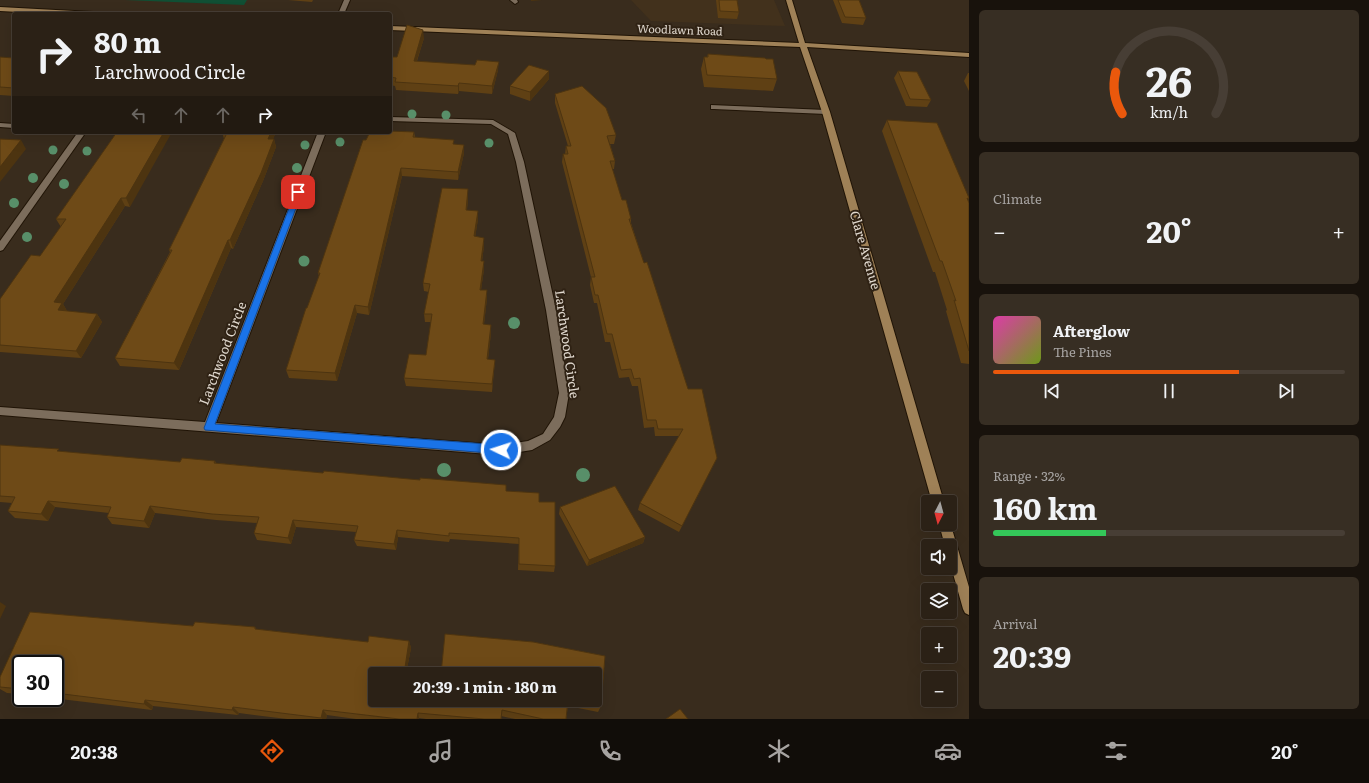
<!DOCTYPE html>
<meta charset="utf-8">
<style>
:root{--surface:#2b2116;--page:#372e23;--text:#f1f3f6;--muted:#a6a3a1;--line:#473e35;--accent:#ea580c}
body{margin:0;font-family:Literata,serif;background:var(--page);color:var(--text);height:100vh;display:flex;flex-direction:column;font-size:15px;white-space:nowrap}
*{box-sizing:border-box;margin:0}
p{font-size:13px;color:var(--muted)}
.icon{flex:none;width:22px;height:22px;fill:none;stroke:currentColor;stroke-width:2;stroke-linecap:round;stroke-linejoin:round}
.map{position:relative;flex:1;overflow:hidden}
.details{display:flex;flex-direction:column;gap:10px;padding:10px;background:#18120c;width:400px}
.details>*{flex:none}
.top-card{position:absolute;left:12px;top:12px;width:380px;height:122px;border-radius:4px;box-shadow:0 4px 16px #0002,0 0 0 1px var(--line);background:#2b2116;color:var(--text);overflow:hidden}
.needle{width:26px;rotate:186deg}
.controls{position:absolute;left:921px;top:495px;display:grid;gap:8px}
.controls a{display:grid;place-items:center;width:36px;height:36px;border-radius:4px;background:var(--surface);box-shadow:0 4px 16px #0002,0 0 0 1px var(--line);font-size:20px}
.speed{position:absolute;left:12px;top:655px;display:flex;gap:8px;font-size:20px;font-weight:700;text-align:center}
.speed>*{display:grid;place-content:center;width:52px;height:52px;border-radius:50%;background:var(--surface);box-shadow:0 4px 16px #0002,0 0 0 1px var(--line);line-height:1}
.speed .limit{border:2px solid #111;border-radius:6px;background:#fff;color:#111}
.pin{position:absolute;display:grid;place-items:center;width:34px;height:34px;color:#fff;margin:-17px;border-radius:8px;box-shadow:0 2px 6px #0006}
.me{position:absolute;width:44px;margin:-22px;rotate:274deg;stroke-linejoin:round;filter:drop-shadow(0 0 3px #0008)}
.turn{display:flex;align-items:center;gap:14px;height:84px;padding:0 16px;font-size:18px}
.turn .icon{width:52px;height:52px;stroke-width:2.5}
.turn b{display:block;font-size:28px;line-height:34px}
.lanes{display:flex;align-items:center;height:38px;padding:0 16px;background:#0003;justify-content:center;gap:20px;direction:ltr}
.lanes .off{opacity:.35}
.big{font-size:30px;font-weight:700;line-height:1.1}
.details .widget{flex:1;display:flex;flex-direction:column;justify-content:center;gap:6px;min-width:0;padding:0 14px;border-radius:6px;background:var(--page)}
.details .dial{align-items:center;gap:0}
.dial svg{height:104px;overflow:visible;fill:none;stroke:var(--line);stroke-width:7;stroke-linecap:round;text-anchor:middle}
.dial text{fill:var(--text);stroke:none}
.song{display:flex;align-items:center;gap:12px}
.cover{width:48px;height:48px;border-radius:6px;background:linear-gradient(135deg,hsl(320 70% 55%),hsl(80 70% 35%))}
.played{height:4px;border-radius:2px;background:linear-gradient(90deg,var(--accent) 70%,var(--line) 70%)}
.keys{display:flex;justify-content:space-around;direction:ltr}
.heat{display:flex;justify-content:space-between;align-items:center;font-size:22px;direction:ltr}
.charge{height:6px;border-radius:3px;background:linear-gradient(90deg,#34c759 32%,var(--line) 0)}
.trip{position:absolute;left:368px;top:667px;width:234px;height:40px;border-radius:4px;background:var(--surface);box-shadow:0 4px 16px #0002,0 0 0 1px var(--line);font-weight:700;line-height:40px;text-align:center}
.dock{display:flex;height:64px;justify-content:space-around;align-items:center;background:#110d09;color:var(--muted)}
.dock .icon{width:28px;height:28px}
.dock .current{color:var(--accent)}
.dock b{font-size:18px;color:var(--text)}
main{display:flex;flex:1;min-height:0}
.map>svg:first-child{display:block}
.built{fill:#42311c}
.green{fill:#104f34}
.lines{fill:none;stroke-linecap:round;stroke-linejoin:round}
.lane-casing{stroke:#201406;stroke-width:2}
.street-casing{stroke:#201406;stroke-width:2}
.secondary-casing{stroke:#201406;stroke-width:2}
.lane{fill:#7c6d5c;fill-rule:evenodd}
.street{fill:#7c6d5c;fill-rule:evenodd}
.secondary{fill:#9f8157;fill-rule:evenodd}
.tree{fill:#588f69}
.wall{fill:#5f4014}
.shaded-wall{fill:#4d3410}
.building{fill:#6e4a17;stroke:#4d3410}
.route{fill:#1a73e8;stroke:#114b97}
.labels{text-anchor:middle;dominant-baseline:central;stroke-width:4;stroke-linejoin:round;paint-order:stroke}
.far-street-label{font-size:11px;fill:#e1d9cf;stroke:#2f2214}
.street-label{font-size:13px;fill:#e1d9cf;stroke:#2f2214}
</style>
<main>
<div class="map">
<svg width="969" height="719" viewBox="0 0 969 719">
<rect width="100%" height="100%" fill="#392c1d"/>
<path class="built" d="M631 0H774L785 26 651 21Z"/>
<path class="green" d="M125 0H247L244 5Z"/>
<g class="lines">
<g class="lane-casing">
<g id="lane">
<path d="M510 0H517L518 2 515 4Z"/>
<path d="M711 105 826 110 830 112 826 114 714 109H711Z"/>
</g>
</g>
<g class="street-casing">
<g id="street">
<path d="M344 0H350L344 14H338Z"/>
<path d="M390 117 493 120 515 133 524 162 556 310 569 393 565 417 560 427 550 440 532 450 501 455 0 415V407L205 422 318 132H326L216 423 501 445 528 441 543 434 554 417 559 393 546 310 516 162 508 134 491 124 390 121Z"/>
<path d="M0 123 14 124V128L0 127Z"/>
<path d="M78 132H86L3 250 0 251V241Z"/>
</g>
</g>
<g class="secondary-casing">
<g id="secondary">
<path d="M786 0H792L805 43 969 53V57L807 47 830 112 944 502H932L822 112 800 47 390 30V26L799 43Z"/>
<path d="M0 7 93 12 96 14H57L0 11Z"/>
<path d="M950 522 969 587V615L965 613 963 609 950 563V546H945L939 524H950Z"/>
</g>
</g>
<use href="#lane" class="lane"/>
<use href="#street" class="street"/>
<use href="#secondary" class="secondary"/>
</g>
<g class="tree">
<circle cx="412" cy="114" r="4.5"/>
<circle cx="446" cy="115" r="4.5"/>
<circle cx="340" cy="142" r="4.5"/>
<circle cx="489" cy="143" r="4.5"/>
<circle cx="305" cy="145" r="4.5"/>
<circle cx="53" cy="150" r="4.5"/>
<circle cx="87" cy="151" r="4.5"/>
<circle cx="297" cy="168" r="5"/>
<circle cx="33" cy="178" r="5"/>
<circle cx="64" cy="184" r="5"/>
<circle cx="290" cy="190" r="5"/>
<circle cx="14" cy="203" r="5"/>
<circle cx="27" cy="237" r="5"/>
<circle cx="304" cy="261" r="5.5"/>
<circle cx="514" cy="323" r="6"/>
<circle cx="444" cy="470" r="7"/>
<circle cx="583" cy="475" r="7"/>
</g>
<g class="wall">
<path d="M288 0H313L312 2Z"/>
<path d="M716 0H737L739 12 737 19 718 18Z"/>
<path d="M833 0H859L866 18 863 25 842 23Z"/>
<path d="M424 38 417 61 498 70 492 94 459 91 458 94 396 90 395 86 390 85V57H397Z"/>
<path d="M708 54 766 59 777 79 773 91 704 87 701 69 704 57H707Z"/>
<path d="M0 57 14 58V96L0 95Z"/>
<path d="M898 71 931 100 927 107 906 106 894 78Z"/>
<path d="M968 73H969V91L964 81Z"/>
<path d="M549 79 530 101 510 94V86Z"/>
<path d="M555 94 616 135 614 144H610L615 161 614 169H612L622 200 631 219V223L644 263 688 389 717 458 679 532 638 510 640 503 679 436H655L654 427 644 428 638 386H632L629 377 619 378 610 342H605L597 303H594L590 285 591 277 562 162 563 154H565L566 146H568L555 103Z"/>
<path d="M887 120 969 198 968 200 969 203V364L961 363 946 311 947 310 935 272H933L882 131Z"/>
<path d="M117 132 130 207 125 206 63 304 67 311 97 314 102 322 81 358 0 352V299L40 256 61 227 56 219Z"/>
<path d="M222 132H276L273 139H274L276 147 263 181 233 249 231 248 179 370 120 366 115 358 170 252 169 250 224 139Z"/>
<path d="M414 132 415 137 454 144 464 153 458 180 402 176 369 315 357 313 337 381 289 378 286 370 319 276 318 273 366 140Z"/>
<path d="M468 198 467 210 478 219 475 237 484 246 482 261H484V269L481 290H487V298L484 324 491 333 488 359 495 360 492 392 406 386 404 378 426 355 431 322H425L424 314 429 292 424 291 423 283Z"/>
<path d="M0 445 125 458 180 462 215 461 216 463 506 491 539 502 555 566 554 572 518 570 519 544 450 539 449 542 398 537 396 550 357 546 354 540 356 532 296 527 291 544 257 540 254 533 257 523 216 520 155 513 149 528 112 524 107 517 109 513 55 507 48 521 15 518 8 511 12 503 0 502Z"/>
<path d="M560 507 645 537 643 543 587 566 559 514Z"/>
<path d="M30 612 193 626 195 622 255 627 256 629 368 642 369 636 409 641 411 648 406 674H375V700H595V674H441L445 634 533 642 605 656 601 706 598 712 568 706 566 719H515L501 716V719H426L419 718V719H356L327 715 326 719H287L239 713 238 715 153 706 152 710 52 698H55V664H21V694L7 693 0 689V677Z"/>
</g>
<g class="shaded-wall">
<path d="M531 0H542L531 1Z"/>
<path d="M423 30 424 38 414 69V61Z"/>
<path d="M499 62 498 70 492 94V86Z"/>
<path d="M549 71V79L530 101V92Z"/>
<path d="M459 83V91L458 94V86Z"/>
<path d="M164 132H172L130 207 126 198Z"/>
<path d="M271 132H276L270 147 268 139Z"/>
<path d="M274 139 276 147 263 181 233 249 230 240Z"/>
<path d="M21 140 26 149 0 182V167Z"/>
<path d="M464 145V153L458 180V172Z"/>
<path d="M401 168 402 176 369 315 368 307Z"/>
<path d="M468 189V198L466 218V210Z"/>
<path d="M121 198 125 206 63 304 67 311 58 310 54 302Z"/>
<path d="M478 211V219L474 245V236Z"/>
<path d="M484 238V246L481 269V261Z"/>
<path d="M228 240 231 248 179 370 174 363Z"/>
<path d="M484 261V269L480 298V290Z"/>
<path d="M487 290V298L483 332V324Z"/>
<path d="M355 305 357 313 337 381 335 373Z"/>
<path d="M97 314 102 322 81 358 76 351Z"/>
<path d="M491 325V333L487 367V359Z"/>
<path d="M495 360 494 368 492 392V384Z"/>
<path d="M48 501 55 507 48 521 41 514Z"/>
<path d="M150 506 155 513 149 528 144 521Z"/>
<path d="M293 520 296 527 291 544 288 538Z"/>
<path d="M397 530 398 537 396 550 394 544Z"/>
<path d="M645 537 643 543 587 566 589 560Z"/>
<path d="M0 602 6 606 0 619Z"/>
<path d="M409 641 411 648 406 674H404Z"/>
<path d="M145 700 153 706 152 710 144 704Z"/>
<path d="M233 707 239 713 238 715 232 710Z"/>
<path d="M323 710 327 715 326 719H322L321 718Z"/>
<path d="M418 713 419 718V719H417Z"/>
</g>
<g class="building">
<path d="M719 0H737L739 12 720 11Z"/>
<path d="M838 0H859L866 18 845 17Z"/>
<path d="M407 25 423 30 414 61 475 65 477 60 499 62 492 86 459 83 458 86 395 82 396 78 390 77V57H397Z"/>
<path d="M708 54 765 58 766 59H773L777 79 707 75 704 57H708Z"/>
<path d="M0 57 14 58V88L0 87Z"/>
<path d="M529 65 549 71 530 92 510 86Z"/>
<path d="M898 71 917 72 931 100 910 99Z"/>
<path d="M582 86 606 108 616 135 607 136 615 161H610L622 200H626L631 219H629L644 263 647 262 688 389H702L717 458 682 526 640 503 683 429H658L656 420H647L640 378 634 379 631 369 621 370 612 334H607L598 295H595L591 277H595L563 154H568L566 146H571L555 94Z"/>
<path d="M887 120 937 123 969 198V199L967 198 969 203V351L954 300 956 301 942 261H940Z"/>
<path d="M390 131 414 132 413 137 454 140 453 144 464 145 458 172 401 168 368 307 355 305 335 373 286 370 306 308H307L320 273H318L363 140H366L370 132H390Z"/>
<path d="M117 132H164L126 198H121L54 302 62 303 58 310 97 314 76 351 0 345V299L31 255 40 256 66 219H56Z"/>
<path d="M222 132H271L268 139H274L261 173 230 240H228L174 363 115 358 172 250H169L227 133H222Z"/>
<path d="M0 139 21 140 0 167Z"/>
<path d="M442 188 468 189 466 210 478 211 474 236 484 238 481 261H484L480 290H487L483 324 491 325 487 359 495 360 492 384 404 378 409 354 426 355 432 314H424L430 284 423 283Z"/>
<path d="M0 445 59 449 57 451 180 462 182 458 215 461 214 463 323 473 324 471 420 480V478L506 485V491L539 493V502H555V566L519 564V538L449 533V536L397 530 394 544 354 540 358 526 293 520 288 538 254 533 259 517 212 514 150 506 144 521 107 517 111 507 48 501 41 514 8 511 15 497 0 496Z"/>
<path d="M615 486 645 537 589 560 560 507Z"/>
<path d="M30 612 193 626 195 622 255 627V629L368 642 369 636 409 641 404 674H375V700H568L566 719H543L502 710 501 719H484L418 713 417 719H399L323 710 321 718 233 707 232 710 145 700 144 704 55 693V664H21V689L0 687V677Z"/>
<path d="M445 634 533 642 605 656 601 706 571 700H595V674H441Z"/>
<path d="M680 709 688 719H666Z"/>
</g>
<path class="route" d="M296 190H301L302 192 215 424 501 445 505 447 506 450 505 453 501 454 205 430 204 428Z"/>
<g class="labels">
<g class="far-street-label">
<text transform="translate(680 29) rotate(2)">Woodlawn Road</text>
</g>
<g class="street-label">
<text transform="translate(866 250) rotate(74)">Clare Avenue</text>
<text transform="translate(568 344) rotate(82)">Larchwood Circle</text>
<text transform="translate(222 353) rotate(-69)">Larchwood Circle</text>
</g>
</g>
</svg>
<div class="controls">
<a><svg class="needle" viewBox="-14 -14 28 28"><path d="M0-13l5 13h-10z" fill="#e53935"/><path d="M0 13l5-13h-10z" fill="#a6a3a1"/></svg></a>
<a><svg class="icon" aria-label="sound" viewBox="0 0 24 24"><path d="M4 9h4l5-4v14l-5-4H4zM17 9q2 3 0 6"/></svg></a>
<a><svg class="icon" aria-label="layers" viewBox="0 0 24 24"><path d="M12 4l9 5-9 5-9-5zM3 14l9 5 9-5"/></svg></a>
<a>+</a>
<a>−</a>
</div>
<div class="speed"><div class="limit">30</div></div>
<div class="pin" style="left:298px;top:192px;background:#d93025"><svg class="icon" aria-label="arrive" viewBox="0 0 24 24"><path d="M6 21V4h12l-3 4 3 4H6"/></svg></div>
<svg class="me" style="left:501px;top:450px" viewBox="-20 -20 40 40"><circle r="17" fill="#1a73e8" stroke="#fff" stroke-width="3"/><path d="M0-11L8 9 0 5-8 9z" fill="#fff"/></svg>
<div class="trip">20:39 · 1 min · 180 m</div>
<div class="top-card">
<div class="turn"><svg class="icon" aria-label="right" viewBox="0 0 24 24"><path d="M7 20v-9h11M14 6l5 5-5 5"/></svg><div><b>80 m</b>Larchwood Circle</div></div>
<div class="lanes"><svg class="icon off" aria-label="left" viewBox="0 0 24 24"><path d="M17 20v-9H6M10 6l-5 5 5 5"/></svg><svg class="icon off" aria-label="ahead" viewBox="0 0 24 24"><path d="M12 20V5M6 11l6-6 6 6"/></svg><svg class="icon off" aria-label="ahead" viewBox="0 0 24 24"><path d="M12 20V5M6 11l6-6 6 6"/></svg><svg class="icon" aria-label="right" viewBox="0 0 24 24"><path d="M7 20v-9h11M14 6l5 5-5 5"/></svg></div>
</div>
</div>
<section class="details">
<div class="widget dial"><svg viewBox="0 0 100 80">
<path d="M14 69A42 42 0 1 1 86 69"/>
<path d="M14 69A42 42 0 0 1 9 37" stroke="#ea580c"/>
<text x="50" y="56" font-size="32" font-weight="700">26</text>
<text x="50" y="72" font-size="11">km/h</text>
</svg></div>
<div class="widget"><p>Climate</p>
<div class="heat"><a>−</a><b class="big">20°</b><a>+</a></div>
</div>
<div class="widget">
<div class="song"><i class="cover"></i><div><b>Afterglow</b><p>The Pines</p></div></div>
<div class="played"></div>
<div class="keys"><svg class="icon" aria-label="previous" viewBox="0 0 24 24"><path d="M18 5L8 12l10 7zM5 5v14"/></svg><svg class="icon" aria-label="pause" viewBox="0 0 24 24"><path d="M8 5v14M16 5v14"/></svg><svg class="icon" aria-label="next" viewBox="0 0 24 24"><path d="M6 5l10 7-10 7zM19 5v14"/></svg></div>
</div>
<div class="widget"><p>Range · 32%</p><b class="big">160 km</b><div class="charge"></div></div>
<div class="widget"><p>Arrival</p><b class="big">20:39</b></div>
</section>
</main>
<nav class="dock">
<b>20:38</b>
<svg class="icon current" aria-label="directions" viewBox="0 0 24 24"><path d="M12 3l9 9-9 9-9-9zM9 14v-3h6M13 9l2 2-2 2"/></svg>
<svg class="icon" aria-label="music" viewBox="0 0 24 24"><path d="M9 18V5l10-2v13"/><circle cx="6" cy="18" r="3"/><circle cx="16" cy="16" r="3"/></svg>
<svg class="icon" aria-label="phone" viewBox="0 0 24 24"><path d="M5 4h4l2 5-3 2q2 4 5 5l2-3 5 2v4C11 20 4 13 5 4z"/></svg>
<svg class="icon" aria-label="climate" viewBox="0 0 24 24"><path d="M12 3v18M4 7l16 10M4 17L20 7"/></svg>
<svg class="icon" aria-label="car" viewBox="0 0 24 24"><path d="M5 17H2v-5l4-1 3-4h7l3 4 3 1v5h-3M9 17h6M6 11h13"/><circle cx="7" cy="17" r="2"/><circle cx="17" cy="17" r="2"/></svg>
<svg class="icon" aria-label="filters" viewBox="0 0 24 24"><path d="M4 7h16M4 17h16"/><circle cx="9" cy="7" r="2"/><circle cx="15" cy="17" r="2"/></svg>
<b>20°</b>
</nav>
